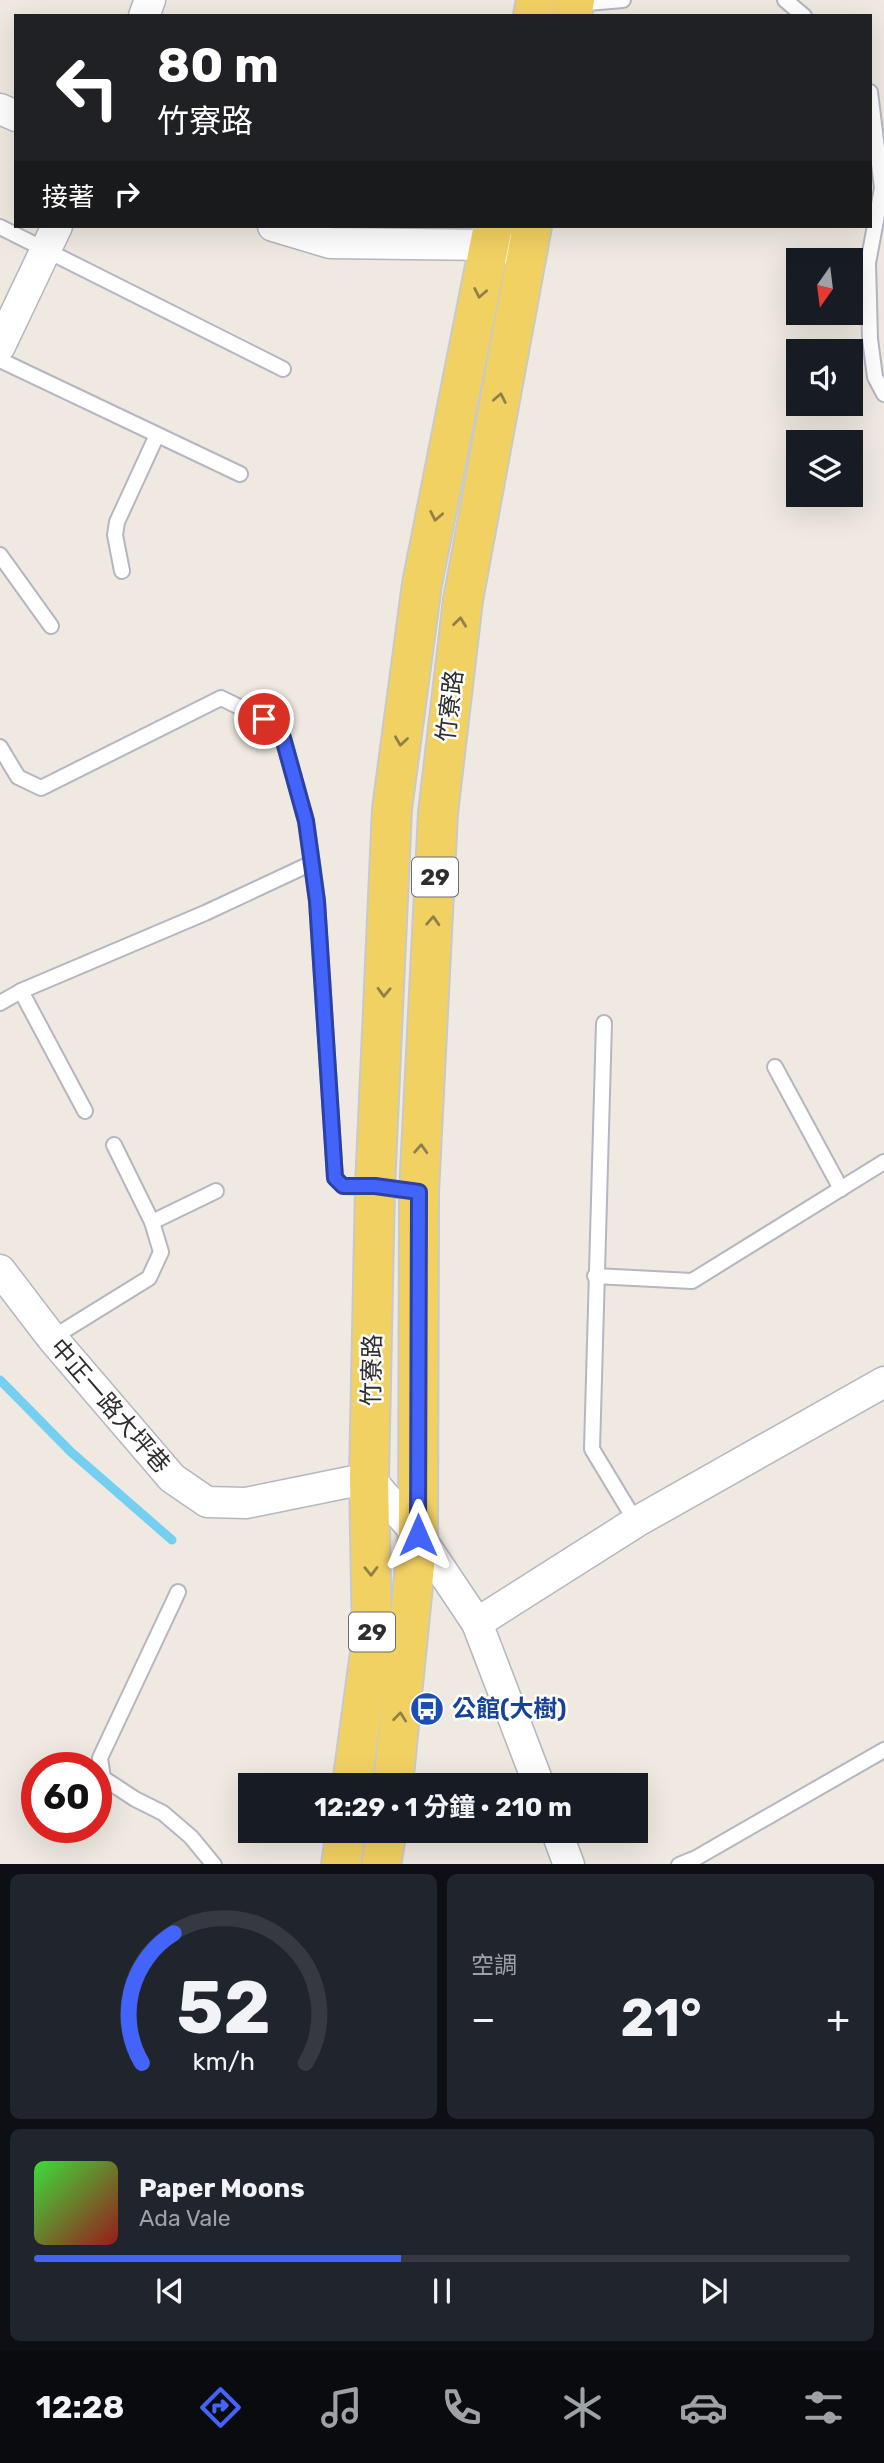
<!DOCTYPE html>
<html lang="zh-TW">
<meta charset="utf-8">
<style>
:root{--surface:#171b24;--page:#20242c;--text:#f1f3f6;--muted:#9ea1a6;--line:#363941;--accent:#4264fb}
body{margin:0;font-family:Rubik,"Noto Sans TC",sans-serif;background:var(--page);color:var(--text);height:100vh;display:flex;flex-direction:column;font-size:26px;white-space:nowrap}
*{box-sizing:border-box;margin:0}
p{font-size:23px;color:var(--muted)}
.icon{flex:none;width:38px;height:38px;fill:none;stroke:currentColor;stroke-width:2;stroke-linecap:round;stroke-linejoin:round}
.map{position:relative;height:1864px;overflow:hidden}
.sheet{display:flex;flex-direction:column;gap:10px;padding:10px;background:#0d0f14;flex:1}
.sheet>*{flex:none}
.banner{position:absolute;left:14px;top:14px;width:858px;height:214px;border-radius:0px;box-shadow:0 7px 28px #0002;background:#202124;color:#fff;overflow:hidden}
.needle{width:46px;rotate:194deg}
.controls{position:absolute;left:786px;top:248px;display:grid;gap:14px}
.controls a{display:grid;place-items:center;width:77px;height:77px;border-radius:0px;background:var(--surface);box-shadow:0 7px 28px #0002;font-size:35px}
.speed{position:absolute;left:21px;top:1752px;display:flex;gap:14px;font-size:35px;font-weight:700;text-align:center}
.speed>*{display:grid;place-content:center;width:91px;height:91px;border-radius:50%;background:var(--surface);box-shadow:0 7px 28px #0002;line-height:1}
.speed .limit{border:10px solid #d22;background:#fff;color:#111}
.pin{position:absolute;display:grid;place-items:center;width:60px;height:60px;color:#fff;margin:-30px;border:4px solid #fff;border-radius:50%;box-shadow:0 2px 7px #0007}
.me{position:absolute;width:77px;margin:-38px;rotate:0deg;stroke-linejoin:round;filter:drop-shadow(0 0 5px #0008)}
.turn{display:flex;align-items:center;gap:24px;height:147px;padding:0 28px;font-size:32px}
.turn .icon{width:91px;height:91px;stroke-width:2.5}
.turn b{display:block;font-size:49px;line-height:60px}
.then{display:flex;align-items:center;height:66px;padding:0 28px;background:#0003;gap:14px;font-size:26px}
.big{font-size:52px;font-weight:700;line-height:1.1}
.sheet .widget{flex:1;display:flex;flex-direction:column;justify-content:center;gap:10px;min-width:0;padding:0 24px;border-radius:10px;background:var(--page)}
.sheet .dial{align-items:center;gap:0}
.dial svg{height:182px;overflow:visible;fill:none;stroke:var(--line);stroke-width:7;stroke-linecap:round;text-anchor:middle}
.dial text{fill:var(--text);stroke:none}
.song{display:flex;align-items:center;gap:21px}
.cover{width:84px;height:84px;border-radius:10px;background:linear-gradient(135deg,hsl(120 70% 55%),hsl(0 70% 35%))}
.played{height:7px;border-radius:4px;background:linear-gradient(90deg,var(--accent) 45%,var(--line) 45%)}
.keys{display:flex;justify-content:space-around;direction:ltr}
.heat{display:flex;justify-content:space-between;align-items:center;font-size:38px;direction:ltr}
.sheet .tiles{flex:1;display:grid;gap:10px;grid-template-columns:1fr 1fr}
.widget:last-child{grid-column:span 2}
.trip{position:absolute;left:238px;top:1773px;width:410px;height:70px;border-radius:0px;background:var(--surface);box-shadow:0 7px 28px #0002;font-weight:700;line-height:70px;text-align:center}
.dock{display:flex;height:112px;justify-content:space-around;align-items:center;background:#090b0e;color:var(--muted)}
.dock .icon{width:49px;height:49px}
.dock .on{color:var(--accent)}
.dock b{font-size:32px;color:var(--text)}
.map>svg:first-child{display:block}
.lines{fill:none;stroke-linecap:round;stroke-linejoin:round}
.stream{stroke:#75cff0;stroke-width:9}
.lane-casing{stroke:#b4b7c1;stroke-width:18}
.street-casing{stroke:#b4b7c1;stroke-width:33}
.primary-casing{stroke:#c9c9c9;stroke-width:42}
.lane{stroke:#fff;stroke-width:14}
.street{stroke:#fff;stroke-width:30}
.primary{stroke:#f2d163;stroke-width:38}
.oneway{stroke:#908048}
.route-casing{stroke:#2b41a3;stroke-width:18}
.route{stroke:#4264fb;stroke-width:12}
.labels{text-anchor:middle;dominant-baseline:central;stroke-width:5;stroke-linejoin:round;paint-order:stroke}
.shield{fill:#fff;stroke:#6d6d6d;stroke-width:2}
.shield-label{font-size:23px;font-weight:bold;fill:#2e2e2e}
.street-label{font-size:24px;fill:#2e2e2e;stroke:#fff}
.transit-label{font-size:24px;font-weight:bold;fill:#164399;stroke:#fff;text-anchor:start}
</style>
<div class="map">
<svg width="884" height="1865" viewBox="0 0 884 1865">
<rect width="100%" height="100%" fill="#efe9e1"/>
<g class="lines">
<path class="stream" d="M0 1380 71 1452 172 1540"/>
<g class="lane-casing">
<g id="lane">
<path d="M785 0 804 16"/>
<path d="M575 4 623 0"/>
<path d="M870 92 882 188 868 263 870 339 875 377 884 394"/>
<path d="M0 227 283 369"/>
<path d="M0 360 240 474"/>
<path d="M0 555 51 626"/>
<path d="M122 571 115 535 117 522 157 435"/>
<path d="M0 747 18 777 41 788 221 698 264 719 283 738 306 821 312 863"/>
<path d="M21 991 85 1111"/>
<path d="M0 1003 21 991 205 913 312 863 317 901 335 1178 343 1186 375 1187 417 1192"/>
<path d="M604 1023 592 1449 636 1522"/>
<path d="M775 1067 841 1189"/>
<path d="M152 1222 216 1191"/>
<path d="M595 1276 692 1281 884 1162"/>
<path d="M52 1338 149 1278 161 1252 152 1222 114 1145"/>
<path d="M178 1592 100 1758 103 1778 135 1799 163 1813 191 1837 214 1865"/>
<path d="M679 1865 696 1858 884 1750"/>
</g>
</g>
<g class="street-casing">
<g id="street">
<path d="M144 16 150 0"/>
<path d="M0 109 16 116"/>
<path d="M273 226 330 243 490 245 510 249"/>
<path d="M0 346 57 226"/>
<path d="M0 1270 52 1338 172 1478 207 1502 246 1503 369 1478 418 1535 477 1623 636 1522 884 1382"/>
<path d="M477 1623 539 1785"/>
<path d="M556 1830 569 1865"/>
</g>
</g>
<g class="primary-casing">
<g id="primary">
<path d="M533 16 536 0"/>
<path d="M572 16 575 0"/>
<path d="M352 1785 372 1638 369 1478 375 1187 392 809 422 584 493 226"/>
<path d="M393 1785 418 1535 419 1192 438 813 463 600 532 226"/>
<path d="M341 1865 346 1830"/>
<path d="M381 1865 387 1830"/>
</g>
</g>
<use href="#lane" class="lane"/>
<use href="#street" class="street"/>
<use href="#primary" class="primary"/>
</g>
<defs><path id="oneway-chevron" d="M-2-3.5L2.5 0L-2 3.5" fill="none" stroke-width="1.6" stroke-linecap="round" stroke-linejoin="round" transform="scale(1.75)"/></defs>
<g class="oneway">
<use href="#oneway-chevron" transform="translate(480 293) rotate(101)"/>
<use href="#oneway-chevron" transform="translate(500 398) rotate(-79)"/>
<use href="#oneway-chevron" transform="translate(436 516) rotate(101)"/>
<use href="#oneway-chevron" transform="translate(460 622) rotate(-83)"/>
<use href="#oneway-chevron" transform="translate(401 741) rotate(98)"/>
<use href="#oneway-chevron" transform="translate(433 921) rotate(-87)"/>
<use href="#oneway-chevron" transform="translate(384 992) rotate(92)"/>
<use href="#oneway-chevron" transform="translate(421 1149) rotate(-87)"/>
<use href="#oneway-chevron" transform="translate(371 1571) rotate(89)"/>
<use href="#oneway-chevron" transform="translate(400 1717) rotate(-84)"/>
</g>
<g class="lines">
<g class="route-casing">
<path id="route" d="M264 719 283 738 306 821 317 901 335 1178 343 1186H375L419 1192 418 1535"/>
</g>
<use href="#route" class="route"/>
</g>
<defs>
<g id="bus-disc" transform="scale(1.75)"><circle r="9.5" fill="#1a4fb4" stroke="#fff"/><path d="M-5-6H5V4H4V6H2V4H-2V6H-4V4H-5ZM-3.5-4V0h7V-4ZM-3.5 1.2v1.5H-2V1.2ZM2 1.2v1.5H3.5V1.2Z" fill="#fff"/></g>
</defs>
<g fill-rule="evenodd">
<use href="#bus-disc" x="427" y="1709"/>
</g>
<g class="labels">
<g class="shield">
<rect x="412" y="857.5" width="46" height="39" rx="5"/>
<rect x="349" y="1612.5" width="46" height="39" rx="5"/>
</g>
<g class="shield-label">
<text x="435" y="877">29</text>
<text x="372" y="1632">29</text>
</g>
<g class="street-label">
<text transform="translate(450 706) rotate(-83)">竹寮路</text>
<text transform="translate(372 1370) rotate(-89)">竹寮路</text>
<text transform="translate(110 1406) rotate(49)">中正一路大坪巷</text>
</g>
<g class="transit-label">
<text x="452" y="1709">公館(大樹)</text>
</g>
</g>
</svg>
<div class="controls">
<a><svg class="needle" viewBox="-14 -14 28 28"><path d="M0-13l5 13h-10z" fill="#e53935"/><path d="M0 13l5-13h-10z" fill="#9ea1a6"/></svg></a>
<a><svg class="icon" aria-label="sound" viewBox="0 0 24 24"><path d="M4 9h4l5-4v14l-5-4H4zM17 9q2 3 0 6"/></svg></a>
<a><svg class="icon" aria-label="layers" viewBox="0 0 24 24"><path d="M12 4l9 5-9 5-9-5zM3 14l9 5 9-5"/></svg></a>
</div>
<div class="speed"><div class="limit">60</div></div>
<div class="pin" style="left:264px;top:719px;background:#d93025"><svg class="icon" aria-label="arrive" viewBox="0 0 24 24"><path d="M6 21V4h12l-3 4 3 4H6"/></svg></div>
<svg class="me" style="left:418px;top:1535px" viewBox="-20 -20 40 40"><path d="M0-17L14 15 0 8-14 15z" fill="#4264fb" stroke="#fff" stroke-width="4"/></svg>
<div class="trip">12:29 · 1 分鐘 · 210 m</div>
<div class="banner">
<div class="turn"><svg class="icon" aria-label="left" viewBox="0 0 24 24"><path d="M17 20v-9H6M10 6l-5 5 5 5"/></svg><div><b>80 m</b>竹寮路</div></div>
<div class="then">接著<svg class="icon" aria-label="right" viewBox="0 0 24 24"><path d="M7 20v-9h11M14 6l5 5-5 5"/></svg></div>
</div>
</div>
<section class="sheet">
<div class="tiles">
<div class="widget dial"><svg viewBox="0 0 100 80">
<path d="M14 69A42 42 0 1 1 86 69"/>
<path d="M14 69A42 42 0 0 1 28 12" stroke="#4264fb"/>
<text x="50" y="56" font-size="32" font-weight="700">52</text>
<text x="50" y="72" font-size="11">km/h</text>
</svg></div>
<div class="widget"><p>空調</p>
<div class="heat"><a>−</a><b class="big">21°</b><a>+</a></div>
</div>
<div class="widget">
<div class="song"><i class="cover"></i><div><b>Paper Moons</b><p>Ada Vale</p></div></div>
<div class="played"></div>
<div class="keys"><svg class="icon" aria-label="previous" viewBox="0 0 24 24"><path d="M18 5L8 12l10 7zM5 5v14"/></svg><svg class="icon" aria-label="pause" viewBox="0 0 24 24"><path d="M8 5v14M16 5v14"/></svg><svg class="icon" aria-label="next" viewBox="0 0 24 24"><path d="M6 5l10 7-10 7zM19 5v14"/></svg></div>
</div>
</div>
</section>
<nav class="dock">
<b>12:28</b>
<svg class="icon on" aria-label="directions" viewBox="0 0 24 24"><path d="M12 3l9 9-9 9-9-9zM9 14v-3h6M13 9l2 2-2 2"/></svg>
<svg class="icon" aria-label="music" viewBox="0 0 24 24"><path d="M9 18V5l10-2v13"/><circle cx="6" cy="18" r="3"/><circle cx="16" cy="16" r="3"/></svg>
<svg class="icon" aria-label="phone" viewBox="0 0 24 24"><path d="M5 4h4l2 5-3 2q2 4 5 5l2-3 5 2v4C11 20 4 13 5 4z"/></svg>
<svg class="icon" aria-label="climate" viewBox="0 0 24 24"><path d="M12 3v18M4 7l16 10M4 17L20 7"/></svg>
<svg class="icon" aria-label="car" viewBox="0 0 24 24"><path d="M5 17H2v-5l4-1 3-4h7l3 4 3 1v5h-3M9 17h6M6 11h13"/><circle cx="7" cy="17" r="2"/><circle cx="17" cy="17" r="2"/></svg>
<svg class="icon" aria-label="filters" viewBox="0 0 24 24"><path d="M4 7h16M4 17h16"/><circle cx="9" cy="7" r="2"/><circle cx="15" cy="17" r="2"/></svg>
</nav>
